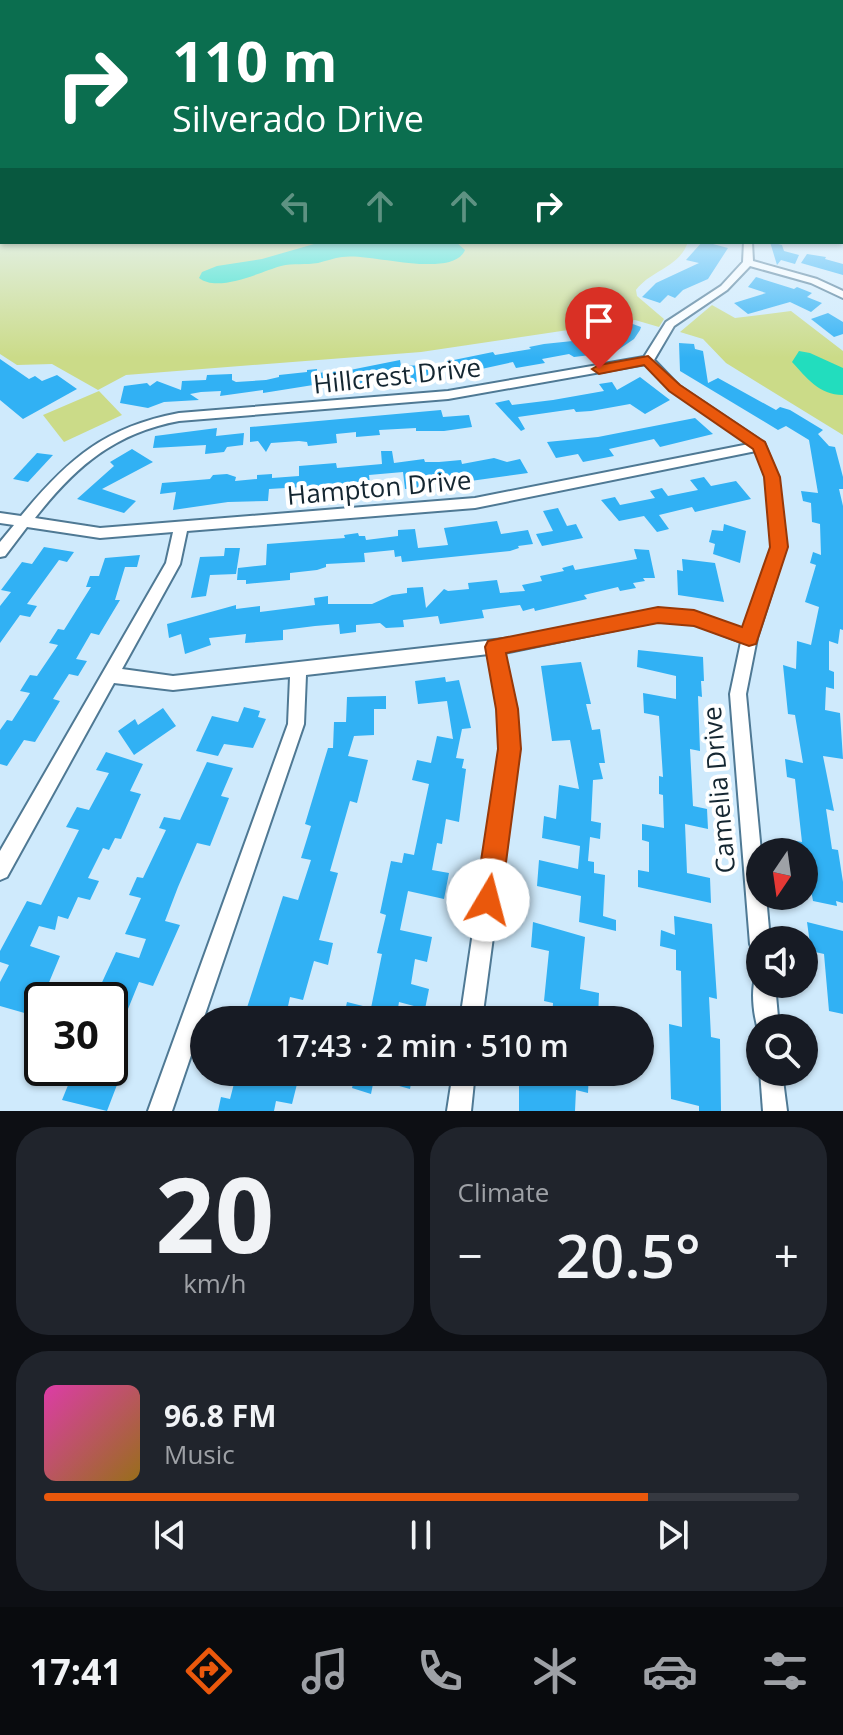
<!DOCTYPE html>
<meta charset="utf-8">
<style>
:root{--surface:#171b24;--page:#20242c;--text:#f1f3f6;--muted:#9ea1a6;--line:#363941;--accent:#ea580c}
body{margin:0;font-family:"Open Sans",sans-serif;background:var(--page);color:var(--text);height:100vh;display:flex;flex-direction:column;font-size:30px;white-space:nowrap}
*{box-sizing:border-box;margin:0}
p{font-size:26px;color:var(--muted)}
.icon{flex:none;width:44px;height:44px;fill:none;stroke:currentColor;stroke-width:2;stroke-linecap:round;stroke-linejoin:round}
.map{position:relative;height:1111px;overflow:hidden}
.details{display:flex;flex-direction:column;gap:16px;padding:16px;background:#0d0f14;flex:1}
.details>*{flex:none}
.top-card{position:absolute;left:0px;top:0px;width:844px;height:244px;box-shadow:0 2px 6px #0004;background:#0b6e4f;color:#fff;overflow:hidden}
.needle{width:52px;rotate:193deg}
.buttons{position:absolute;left:746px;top:838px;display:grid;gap:16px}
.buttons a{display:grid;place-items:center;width:72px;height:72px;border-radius:50%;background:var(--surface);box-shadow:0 2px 6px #0004;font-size:40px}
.speed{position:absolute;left:24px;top:982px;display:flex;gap:16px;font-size:40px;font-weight:700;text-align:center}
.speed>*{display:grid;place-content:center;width:104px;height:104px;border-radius:50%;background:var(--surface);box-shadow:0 2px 6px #0004;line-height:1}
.speed .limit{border:4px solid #111;border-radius:12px;background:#fff;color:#111}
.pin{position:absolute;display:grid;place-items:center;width:68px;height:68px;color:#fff;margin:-82px -34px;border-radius:50% 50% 50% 0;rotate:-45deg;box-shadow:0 0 8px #0007}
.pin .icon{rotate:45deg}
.me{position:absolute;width:88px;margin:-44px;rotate:8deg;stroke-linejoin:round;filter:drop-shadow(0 0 6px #0008)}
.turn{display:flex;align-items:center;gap:28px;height:168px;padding:0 40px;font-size:36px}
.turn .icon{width:104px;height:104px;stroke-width:2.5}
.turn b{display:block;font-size:56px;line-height:68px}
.lanes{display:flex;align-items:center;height:76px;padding:0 40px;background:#0003;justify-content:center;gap:40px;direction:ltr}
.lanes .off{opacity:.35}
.big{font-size:60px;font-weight:600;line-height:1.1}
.details .card{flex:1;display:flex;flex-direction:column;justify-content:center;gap:12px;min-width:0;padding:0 28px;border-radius:32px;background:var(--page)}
.details .dial{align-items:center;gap:0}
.dial b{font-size:104px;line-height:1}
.song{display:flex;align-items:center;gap:24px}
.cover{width:96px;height:96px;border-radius:12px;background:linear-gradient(135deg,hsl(320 70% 55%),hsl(40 70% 35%))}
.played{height:8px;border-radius:4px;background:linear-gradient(90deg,var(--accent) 80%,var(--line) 80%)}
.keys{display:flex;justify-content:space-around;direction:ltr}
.heat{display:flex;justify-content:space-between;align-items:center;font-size:44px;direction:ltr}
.details .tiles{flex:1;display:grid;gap:16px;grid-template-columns:1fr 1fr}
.card:last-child{grid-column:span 2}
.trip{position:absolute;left:190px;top:1006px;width:464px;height:80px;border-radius:40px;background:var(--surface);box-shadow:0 2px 6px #0004;font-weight:600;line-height:80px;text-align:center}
.menu{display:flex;height:128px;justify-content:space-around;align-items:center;background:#090b0e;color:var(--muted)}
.menu .icon{width:56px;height:56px}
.menu .active{color:var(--accent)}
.menu b{font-size:36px;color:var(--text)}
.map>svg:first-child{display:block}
.green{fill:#cbdb88}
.water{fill:#22ddbe}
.building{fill:#31b1f4}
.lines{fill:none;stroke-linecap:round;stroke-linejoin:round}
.minor-casing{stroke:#4f7994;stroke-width:4}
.minor{fill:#fff;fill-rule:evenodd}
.route{fill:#ea580c;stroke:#983908;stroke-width:2}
.labels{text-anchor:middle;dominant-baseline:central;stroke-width:8;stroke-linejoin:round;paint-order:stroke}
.street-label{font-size:26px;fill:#142631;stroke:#fff}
</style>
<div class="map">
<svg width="843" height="1111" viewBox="0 0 843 1111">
<rect width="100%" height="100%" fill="#cfeafc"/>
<g class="green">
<path d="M0 202 2 242H688C679 268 651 270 636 290L637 296 664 319 659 327 635 320 421 352 126 375 98 390 52 364 17 365 0 354Z"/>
<path d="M712 305 735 318 791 311 843 351V435L726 363 703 339 680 332Z"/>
<path d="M99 391 122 415 64 442 43 415Z"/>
</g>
<g class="water">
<path d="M321 242H456L465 250C452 280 369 252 342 257 334 258 326 261 318 263 306 265 293 263 281 266 260 272 218 293 199 278L202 272 217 266 262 259Z"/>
<path d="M799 351 810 353 843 368V395C819 395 807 378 792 362Z"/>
</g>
<g class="building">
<path d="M702 242H714L713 244 728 248 708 279 683 290 675 298 668 295 660 303 642 297 656 283 699 263 686 260Z"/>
<path d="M770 242 782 245 784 251 799 255 795 264 781 260 777 265Z"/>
<path d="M807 254 826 257 825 259 843 264V275L801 263Z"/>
<path d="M756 277 794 289 797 287 812 293 807 297 822 303 811 312 790 302 748 314 734 303 766 293 748 287Z"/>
<path d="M828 313 843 322V334L834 337 811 319Z"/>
<path d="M630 323 641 327 640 330 634 339 615 352 574 357 569 354 542 359 545 363 516 368 513 362 454 375 444 362 493 352 495 355 531 349 529 347 544 344 582 340 593 341 595 344Z"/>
<path d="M679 343 694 344 695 349 703 351 708 383 718 378 776 410 780 407 790 410 823 430 818 434 829 446 835 447 843 477V489H839L843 506V630L840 629 838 644 829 641V670L834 672V689L826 687 825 710 840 713 843 759 823 756 834 811 826 809 832 849 838 850 843 882V903L836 901 837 906 813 901 804 852H797L796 841 802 842 795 779 787 777 785 759 803 763 795 715 788 714 783 665 796 669 797 641 811 645 819 607 805 602 816 565 810 563 813 552 821 555 820 524 812 522 811 503 803 501 801 491 818 493 809 440 786 426 778 430 680 371Z"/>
<path d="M0 359 29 379 35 376 42 381 57 375 77 389 23 419 0 400Z"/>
<path d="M400 360 401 366 427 365 430 381 392 383 391 377 362 380 363 386 332 389V382L263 393V390L220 396 221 391 201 392 190 394 199 400 164 402 148 408 120 403 124 386 147 383 150 386 157 381 181 390 182 381 206 380 207 375 232 374V380L236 382 266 380 279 377V375L307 372V370L317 369V373L350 370Z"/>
<path d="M640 377 670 400 645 414 630 404 591 411 576 412 574 409 518 417 525 429 521 431 495 403 509 400 512 405 553 400 604 391 599 384 612 382 617 390Z"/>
<path d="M441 410 443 417 469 415 472 427 444 431H416V428L379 430 380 435 356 437V432L336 434 337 443 308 446 307 442 299 441 271 443 266 452 258 441 250 442V427Z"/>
<path d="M695 418 713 434 660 447 654 439 609 449 614 456 583 462 578 454 556 458 547 442 598 437Z"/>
<path d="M217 428 216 436 244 433 243 445 227 447 224 452 205 454 206 445 153 448 155 436Z"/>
<path d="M132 449 153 462 102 489 136 501 124 513 77 499 114 466 110 462Z"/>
<path d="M381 451H392L394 463 424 459 425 462H439L461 460 462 464 494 458 507 462 520 459 528 473 456 483 454 475 428 478 421 488 405 489 403 472 369 475 370 484 366 485 367 492 351 494 350 484 322 487V495L303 497 302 487 269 489 268 501 228 502 173 510 176 492 160 494 162 483 210 479 213 475 227 474 236 477 235 481 257 479V475L272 474V478L299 476V466L336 463 337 468 382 464Z"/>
<path d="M37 453 53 455 28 482 13 479Z"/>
<path d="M704 477 711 486 736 481 751 499 695 512 692 507 659 515 669 529 657 532 644 516 619 521 601 500 615 497 620 505 655 498 650 491 662 488 668 496 698 490 690 480Z"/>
<path d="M558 508 567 526 576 524 583 538 542 546 536 534 553 531 543 511Z"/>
<path d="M497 521 501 534 528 530 533 544 518 546 519 548 510 551 402 562 401 556 395 557 394 550 364 553 365 562 326 564V567L317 570 290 573V580L246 584V580H237L238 568 266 565 267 544 345 538 344 535 358 533 359 536H365L366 540 398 536V530L415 529 418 548 448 545 444 528Z"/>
<path d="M724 524 746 531 740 563 713 554 715 544 709 542 712 530 723 531Z"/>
<path d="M44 547 74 552 67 562 59 560 27 604 37 606 30 617 20 615 0 643V606L11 592 1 590 22 562 32 564Z"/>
<path d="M225 548H240L236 574 210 575 206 596 191 598 200 557 224 556Z"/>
<path d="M634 549 649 550 655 578H643L645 581 633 583 636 588 620 591 618 587 584 595 587 599 535 611 534 608 523 611 520 605 482 610 484 618 440 624 438 616 403 620 404 627 386 628 380 623 356 625V632L340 634 339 624 315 626 283 630V640L245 643 246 634 209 638 211 645 185 654 181 634 169 638 167 624 236 605V609L260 606V612L315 605 314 598 328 596V604H372L392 595 407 593V588L423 587 426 608 444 589 448 591 469 589 468 583 497 580 500 593 525 591 522 585 542 581 540 576 564 571 562 568 573 565 575 570 637 559Z"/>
<path d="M140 555 137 567H125L115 600H120L99 635 91 633 76 659 87 661 78 676 69 674 53 699 60 701 35 742 24 740 7 766 0 764V730L7 720 12 721 30 693 20 691 30 675 37 676 58 645 49 643 58 629 64 630 91 587H86L90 576H99L105 558Z"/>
<path d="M682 559 715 563 724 602 678 595 677 570 683 571Z"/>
<path d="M638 650 703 657 704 681H701L702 697 698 696 700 751 690 749 693 806 707 809 708 829 685 824 687 873 710 878 711 903 638 887V870L649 872V842L642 840V824L664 828 663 795 659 794V776L663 777 659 716 644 713 643 693 676 699V676L637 667Z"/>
<path d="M581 662 591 704H586L592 730 600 729 605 763H599L603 779 593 780 591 821 601 823 600 839 590 837 588 861 594 862V873L605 875 603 916 616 920V931L579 922 581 896 537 886 539 860 578 869 580 846 542 838 544 816 556 819 559 785 579 789 570 740 552 741 541 666Z"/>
<path d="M445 677 446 682 459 680 471 728 462 729 456 758 464 759 462 768 466 769 459 822 446 819 442 844 437 843 432 870 449 873 444 899 408 891 400 930 432 937 427 962 415 959 411 984 429 989 425 1009 399 1002 396 1020H343L347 1002 371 1008 382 954 377 953 386 915 380 913 391 861 402 863 404 853 414 855 429 784 412 780 417 760 431 763 437 736 453 739 447 701 418 704 415 681Z"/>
<path d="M386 696V709H374V735L354 736 348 756 368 760 357 803 350 801 330 871 338 873 319 940 333 943 328 965 314 961 303 1000 290 997 285 1020H243L283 896 298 900 311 860 301 858 311 826 305 824 328 748H333L334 722H346L347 697Z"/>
<path d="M244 707 260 711 258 717 266 719 253 748 224 744 218 756 196 751 212 716 238 722Z"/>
<path d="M163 708 176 726 134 755 118 731 135 719 138 725Z"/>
<path d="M106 752 143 764 130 791 141 794 121 839 115 838 109 850 103 848 88 878 99 881 90 900 78 897 68 919 58 916 55 930 39 926 30 946 60 956 35 1016 0 1006V982L9 965 0 962V951L27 901 41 905 79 830 66 827 77 807 89 810 109 773 96 770Z"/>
<path d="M207 762 233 768 221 796 229 798 210 846 197 843 178 887 165 921 180 925 153 986 139 982 117 1036 124 1038 110 1074 120 1077 107 1111 62 1100 75 1068H110V1000H80L86 987 98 991 116 952 139 958 146 939 125 934 141 898 129 895 137 877 143 878 166 830 159 828 164 817 180 820Z"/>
<path d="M674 916 712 924 717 999 709 997 711 1037 720 1039 721 1111H699V1106L671 1099 669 1024 682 1027 681 971 676 970V950L660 946 661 930 675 935Z"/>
<path d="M533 922 585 937 580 989 599 993 598 1020H552L553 1003 544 1001 549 951 531 947Z"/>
<path d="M807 922 843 931V1014L829 1011 824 954 811 951Z"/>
<path d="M237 1072H300L292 1104 276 1101 274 1111H218L221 1097 230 1099Z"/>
<path d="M356 1072H413L410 1089 374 1079 371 1094 352 1088Z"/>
<path d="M519 1072H589L588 1093 576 1090 575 1111H519Z"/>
</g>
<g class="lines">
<g class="minor-casing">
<g id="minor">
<rect x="842" y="202" width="1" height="4"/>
<rect x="842" y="213" width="1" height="4"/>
<path d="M744 242H752L753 261 817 279 843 291V298L811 283 750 266 727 290 674 326 654 360 679 386 764 443 778 477 786 547 757 638 746 694 761 852 760 896H766L770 940H760V954L753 951 750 944 730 694 741 642 694 624 658 621 504 653 515 709 518 749 482 1020H460L500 749 499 709 489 654 306 675 304 724 172 1111H148L288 724 290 677 173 690 114 683 7 877 0 880V851L166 563 173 532 100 538 27 527 5 556 0 557V542L14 525 0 523V513L21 516C68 459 105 427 179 413L448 391 644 357 666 322 721 286 743 262ZM646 364 671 390 749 444 475 498 100 528 35 518C75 467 114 433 179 421L448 399ZM756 451 766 477 772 547 744 630 694 612 658 609 521 637 173 676 122 669 180 564 187 531 475 508Z"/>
<path d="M760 975V984H775L779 1028H760V1035C754 1020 750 991 756 976Z"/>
<path d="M760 1071 782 1072 787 1111H763Z"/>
<path d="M453 1072H475L471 1111H447Z"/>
</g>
</g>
<use href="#minor" class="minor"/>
</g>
<linearGradient id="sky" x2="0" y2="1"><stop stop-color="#59c4d7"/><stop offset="0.56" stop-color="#e9f6fe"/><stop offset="1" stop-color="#e9f6fe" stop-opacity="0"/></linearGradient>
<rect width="843" height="358" fill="url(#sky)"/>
<path class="route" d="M648 356 680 385 765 442 780 477 788 547 756 644 749 646 694 626 658 623 506 653 518 709 521 749 501 900 497 909 488 912 479 909 475 900 498 749 496 709 485 647 488 641 658 607 694 610 742 627 770 547 764 477 753 449 669 391 644 365 599 374 592 369 599 365Z"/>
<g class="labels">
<g class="street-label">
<text transform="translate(397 375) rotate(-6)">Hillcrest Drive</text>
<text transform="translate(379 487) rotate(-5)">Hampton Drive</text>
<text transform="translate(718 790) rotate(-95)">Camelia Drive</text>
</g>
</g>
</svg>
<div class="buttons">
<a><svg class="needle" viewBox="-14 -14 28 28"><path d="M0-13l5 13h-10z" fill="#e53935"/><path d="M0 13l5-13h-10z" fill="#9ea1a6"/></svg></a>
<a><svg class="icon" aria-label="sound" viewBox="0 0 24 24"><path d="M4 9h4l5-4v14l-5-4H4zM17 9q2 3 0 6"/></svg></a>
<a><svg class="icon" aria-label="search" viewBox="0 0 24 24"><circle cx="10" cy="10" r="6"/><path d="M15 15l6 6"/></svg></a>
</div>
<div class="speed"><div class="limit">30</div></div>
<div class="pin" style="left:599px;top:369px;background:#d93025"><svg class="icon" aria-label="arrive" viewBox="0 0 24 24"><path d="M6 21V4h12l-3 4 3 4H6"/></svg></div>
<svg class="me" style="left:488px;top:900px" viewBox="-20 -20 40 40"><circle r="19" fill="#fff"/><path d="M0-13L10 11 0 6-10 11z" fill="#ea580c"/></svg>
<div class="trip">17:43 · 2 min · 510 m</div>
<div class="top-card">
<div class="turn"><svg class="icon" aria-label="right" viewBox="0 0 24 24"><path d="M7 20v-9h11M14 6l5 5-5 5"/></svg><div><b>110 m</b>Silverado Drive</div></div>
<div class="lanes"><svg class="icon off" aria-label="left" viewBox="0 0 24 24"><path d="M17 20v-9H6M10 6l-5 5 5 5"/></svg><svg class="icon off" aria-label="ahead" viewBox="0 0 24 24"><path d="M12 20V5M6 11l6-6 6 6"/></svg><svg class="icon off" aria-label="ahead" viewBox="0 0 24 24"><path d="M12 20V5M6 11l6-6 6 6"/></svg><svg class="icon" aria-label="right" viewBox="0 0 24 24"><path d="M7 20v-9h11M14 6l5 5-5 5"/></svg></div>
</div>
</div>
<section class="details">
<div class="tiles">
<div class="card dial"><b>20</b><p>km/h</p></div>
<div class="card"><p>Climate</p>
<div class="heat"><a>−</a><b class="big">20.5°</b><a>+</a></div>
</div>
<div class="card">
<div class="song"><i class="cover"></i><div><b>96.8 FM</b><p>Music</p></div></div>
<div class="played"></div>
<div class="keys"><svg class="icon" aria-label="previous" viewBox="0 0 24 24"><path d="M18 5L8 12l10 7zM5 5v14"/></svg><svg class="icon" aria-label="pause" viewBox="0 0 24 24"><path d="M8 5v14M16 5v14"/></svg><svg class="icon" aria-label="next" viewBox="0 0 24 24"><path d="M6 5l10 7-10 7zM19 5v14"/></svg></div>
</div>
</div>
</section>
<nav class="menu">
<b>17:41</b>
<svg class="icon active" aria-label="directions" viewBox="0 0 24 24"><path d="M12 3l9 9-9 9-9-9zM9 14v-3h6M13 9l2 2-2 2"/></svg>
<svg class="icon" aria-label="music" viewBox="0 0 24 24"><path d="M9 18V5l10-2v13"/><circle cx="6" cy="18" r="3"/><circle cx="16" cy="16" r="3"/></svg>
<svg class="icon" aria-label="phone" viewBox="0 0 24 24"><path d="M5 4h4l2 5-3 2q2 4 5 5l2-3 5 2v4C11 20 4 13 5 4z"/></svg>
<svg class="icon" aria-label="climate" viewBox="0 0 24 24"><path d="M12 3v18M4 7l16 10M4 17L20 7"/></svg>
<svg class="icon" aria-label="car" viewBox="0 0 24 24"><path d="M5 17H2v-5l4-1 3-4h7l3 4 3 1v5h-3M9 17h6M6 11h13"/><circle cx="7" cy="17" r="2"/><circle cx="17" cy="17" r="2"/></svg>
<svg class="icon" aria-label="filters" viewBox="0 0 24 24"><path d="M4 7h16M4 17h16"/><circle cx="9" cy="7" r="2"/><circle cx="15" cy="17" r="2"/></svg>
</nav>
